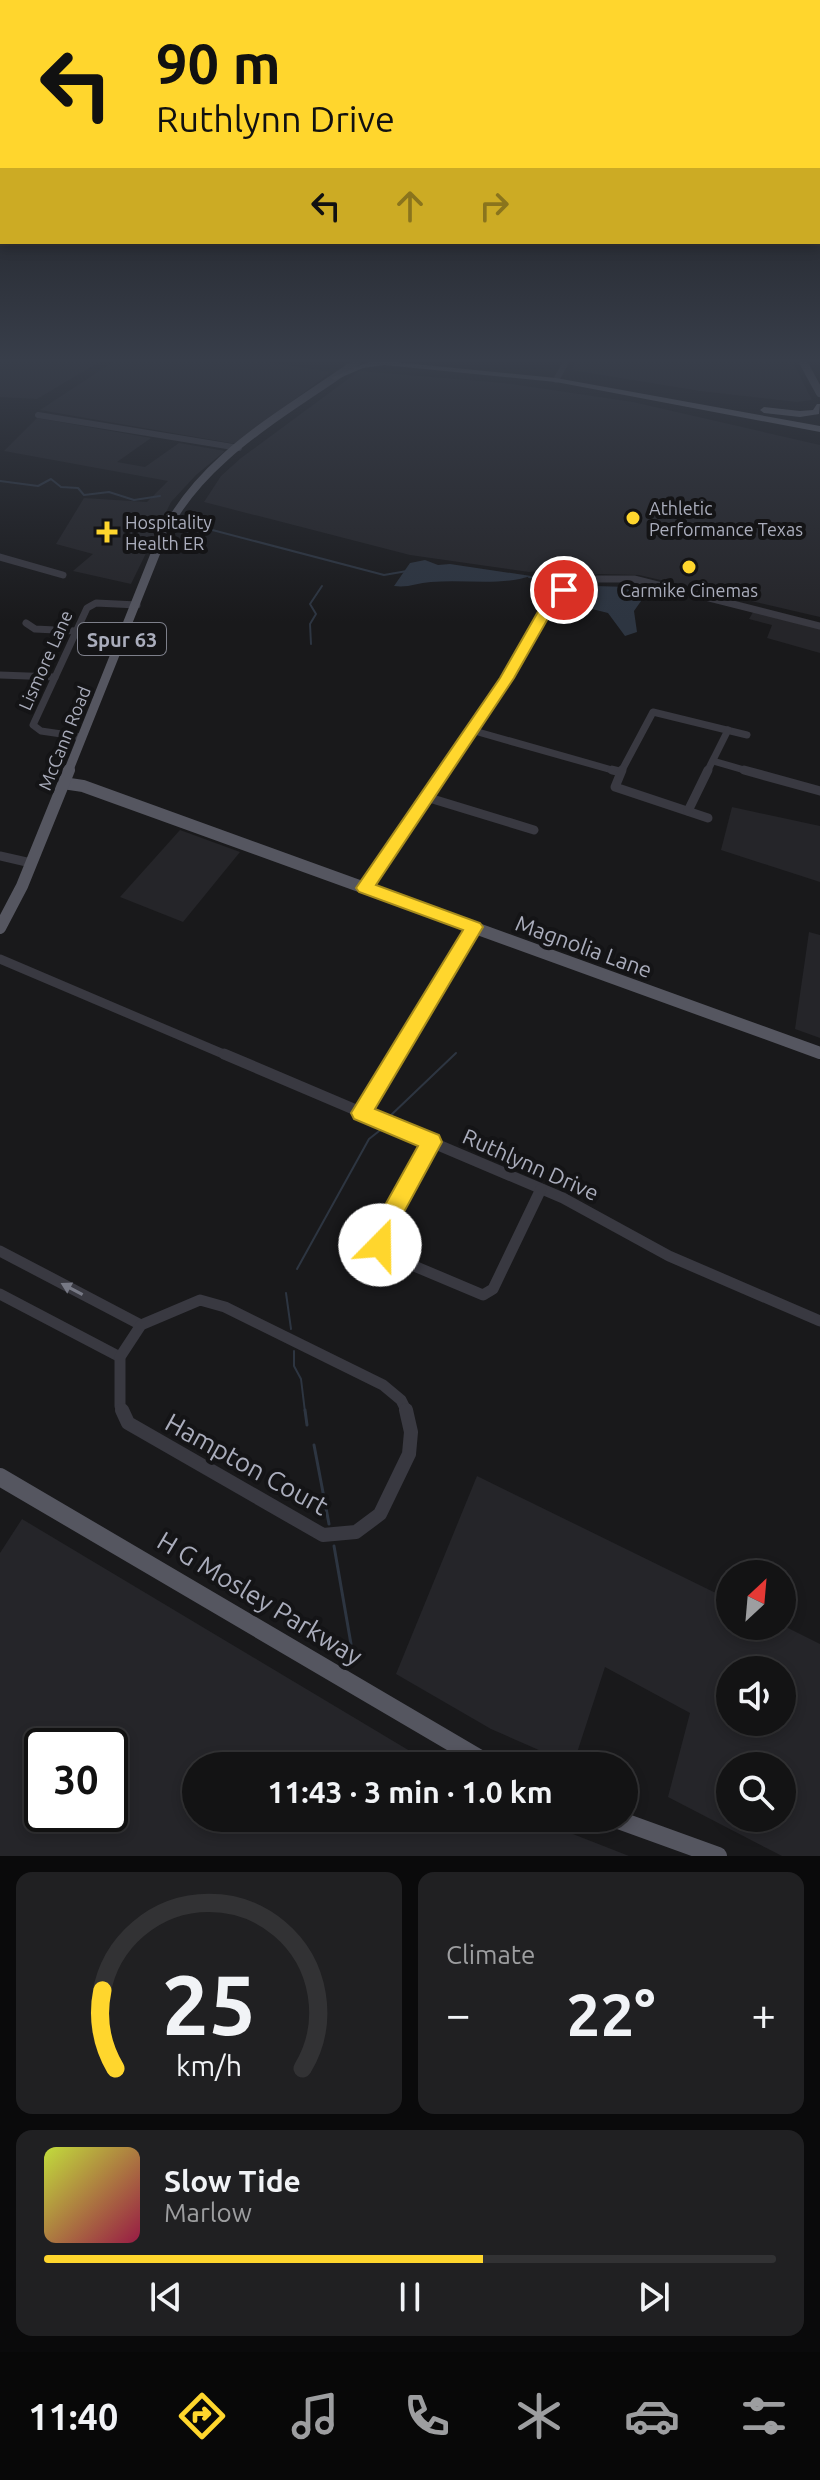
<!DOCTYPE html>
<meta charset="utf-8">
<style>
:root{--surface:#131314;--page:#202022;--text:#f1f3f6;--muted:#9d9ea0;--line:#323234;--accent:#ffd62d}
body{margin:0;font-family:Ubuntu,sans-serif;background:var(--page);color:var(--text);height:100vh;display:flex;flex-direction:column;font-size:30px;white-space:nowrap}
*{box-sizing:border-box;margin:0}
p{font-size:26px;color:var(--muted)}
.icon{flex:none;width:44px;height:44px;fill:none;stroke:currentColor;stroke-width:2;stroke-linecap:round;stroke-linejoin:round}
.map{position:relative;height:1856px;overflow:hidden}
.details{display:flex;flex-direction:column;gap:16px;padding:16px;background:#0a0a0b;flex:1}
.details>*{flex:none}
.hud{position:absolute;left:0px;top:0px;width:820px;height:244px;box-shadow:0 4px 12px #0003,0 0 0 2px var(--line);background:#ffd62d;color:#111;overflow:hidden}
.needle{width:52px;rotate:26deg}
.controls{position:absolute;left:716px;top:1560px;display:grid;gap:16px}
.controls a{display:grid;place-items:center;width:80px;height:80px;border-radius:50%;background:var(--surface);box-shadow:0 4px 12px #0003,0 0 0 2px var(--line);font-size:40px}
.speed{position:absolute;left:24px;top:1728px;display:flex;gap:16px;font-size:40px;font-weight:700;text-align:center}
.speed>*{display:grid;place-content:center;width:104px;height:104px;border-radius:50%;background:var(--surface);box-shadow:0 4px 12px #0003,0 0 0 2px var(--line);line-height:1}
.speed .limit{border:4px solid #111;border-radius:12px;background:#fff;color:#111}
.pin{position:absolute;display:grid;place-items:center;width:68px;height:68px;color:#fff;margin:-34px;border:4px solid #fff;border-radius:50%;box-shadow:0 2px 8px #0007}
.me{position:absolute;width:88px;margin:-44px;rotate:22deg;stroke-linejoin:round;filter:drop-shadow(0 0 6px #0008)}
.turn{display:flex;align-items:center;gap:28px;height:168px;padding:0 24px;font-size:36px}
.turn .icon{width:104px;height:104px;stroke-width:2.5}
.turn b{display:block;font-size:56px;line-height:68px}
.lanes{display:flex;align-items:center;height:76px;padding:0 24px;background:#0003;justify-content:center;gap:40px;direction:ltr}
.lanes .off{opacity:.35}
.big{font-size:60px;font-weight:700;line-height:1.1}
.details .widget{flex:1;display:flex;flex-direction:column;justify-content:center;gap:12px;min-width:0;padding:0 28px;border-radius:16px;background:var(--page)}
.details .dial{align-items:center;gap:0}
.dial svg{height:208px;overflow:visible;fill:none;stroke:var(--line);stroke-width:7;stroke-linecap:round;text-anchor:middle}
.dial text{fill:var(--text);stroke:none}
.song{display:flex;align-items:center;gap:24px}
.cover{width:96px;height:96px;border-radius:12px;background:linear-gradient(135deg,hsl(70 70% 55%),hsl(340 70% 35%))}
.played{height:8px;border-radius:4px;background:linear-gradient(90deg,var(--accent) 60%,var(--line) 60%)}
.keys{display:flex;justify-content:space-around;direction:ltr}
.heat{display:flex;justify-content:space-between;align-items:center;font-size:44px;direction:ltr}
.details .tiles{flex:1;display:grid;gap:16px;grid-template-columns:1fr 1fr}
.widget:last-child{grid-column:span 2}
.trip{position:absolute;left:182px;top:1752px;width:456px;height:80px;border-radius:40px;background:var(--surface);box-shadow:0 4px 12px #0003,0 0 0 2px var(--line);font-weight:700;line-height:80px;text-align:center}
.tabs{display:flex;height:128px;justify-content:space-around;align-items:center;background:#080808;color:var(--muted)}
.tabs .icon{width:56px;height:56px}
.tabs .active{color:var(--accent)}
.tabs b{font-size:36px;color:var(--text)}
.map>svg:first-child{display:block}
.built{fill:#252529;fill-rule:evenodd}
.water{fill:#2d3541}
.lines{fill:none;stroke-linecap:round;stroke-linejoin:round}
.stream-far1{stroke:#2d3541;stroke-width:2}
.stream{stroke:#2d3541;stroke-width:3}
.minor-far4{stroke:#393941;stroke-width:6}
.minor-far3{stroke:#393941;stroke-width:7}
.minor-far2{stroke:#393941;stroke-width:9}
.minor-far1{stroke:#393941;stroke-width:11}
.minor{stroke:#393941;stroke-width:14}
.major-far3{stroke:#555660;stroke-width:8}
.major-far2{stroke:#555660;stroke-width:9}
.major-far1{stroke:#555660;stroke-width:12}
.major{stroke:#555660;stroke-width:18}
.highway{fill:#656772;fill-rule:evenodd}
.oneway{fill:#777985}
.route{fill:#ffd62d;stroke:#a68b1d;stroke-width:2}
.poi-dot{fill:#ffd62d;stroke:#141416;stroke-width:3}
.labels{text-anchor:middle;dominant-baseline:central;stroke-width:8;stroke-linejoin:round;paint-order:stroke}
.far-poi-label{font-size:18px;fill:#aaadbc;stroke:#141416;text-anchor:start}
.far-street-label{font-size:18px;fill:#aaadbc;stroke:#141416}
.shield{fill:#141416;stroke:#7d7f8a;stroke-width:2}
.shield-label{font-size:20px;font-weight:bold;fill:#aaadbc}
.street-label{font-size:22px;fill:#aaadbc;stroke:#141416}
.near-street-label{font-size:26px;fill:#aaadbc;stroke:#141416}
</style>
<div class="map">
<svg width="820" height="1856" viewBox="0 0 820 1856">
<rect width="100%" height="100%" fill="#19191b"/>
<g class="built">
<path d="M0 362H99L37 399 0 397Z"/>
<path d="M113 362H267L331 372 236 444 40 410Z"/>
<path d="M575 362H793L812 400 797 402 700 391 571 370Z"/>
<path d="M359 371 504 383 633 402 820 445V617L639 575 598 574 565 582 548 570 529 572 410 555 204 502 221 476 241 458Z"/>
<path d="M37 418 151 438 117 462 145 467 179 443 225 451 196 475 171 502 131 584 73 571 93 554 56 544 84 498 147 502 168 481 4 451Z"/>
<path d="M753 612 820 629V653L767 638 772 625 749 619Z"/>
<path d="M732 807 820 826V882L721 850Z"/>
<path d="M180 830 240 852 183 922 120 897Z"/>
<path d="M809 932 820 935V1038L795 1029Z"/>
<path d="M477 1476 730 1600V1626L782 1625 820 1644V1856H782L668 1797 690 1713 605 1667 573 1765 491 1729 396 1674ZM730 1670H782V1722H730ZM730 1766H782V1818H730Z"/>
<path d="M22 1519 435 1766H196V1818H532L629 1856H0V1553ZM42 1746H110V1814H42Z"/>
</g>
<g class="water">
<path d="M425 560 438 565 450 564 531 576C500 586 464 579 431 582 417 583 408 588 394 586L410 563Z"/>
<path d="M594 586 630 587 654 591 646 594 634 611 637 632 625 636 608 613 568 603 567 597 579 588Z"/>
</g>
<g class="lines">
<g class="stream-far1">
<path d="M0 481 38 486 51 479 61 487 78 488 84 495 109 492 134 500 160 496"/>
<path d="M195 515 194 520 201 527 384 575 407 571"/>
<path d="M529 577 543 580"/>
<path d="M311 644 310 624 316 614 310 604 322 586"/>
<path d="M389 1117 456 1053"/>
<path d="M297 1269 369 1139 383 1128"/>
<path d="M286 1293 291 1329"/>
<path d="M294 1351V1366L301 1379 305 1412"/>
</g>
<g class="stream">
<path d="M305 1410 307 1425"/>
<path d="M314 1445 329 1524"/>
<path d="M334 1546 351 1644"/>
</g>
<g class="minor-far4">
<path d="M556 380 566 362"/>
<path d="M38 415 239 448"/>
</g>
<g class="minor-far3">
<path d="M0 557 63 575"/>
<path d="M26 623 35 629 76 631"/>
<path d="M0 675 55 677"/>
<path d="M471 730 619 772"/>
<path d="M82 737 41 731 33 725 87 608 96 603 137 605"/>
<path d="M713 761 751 772"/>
<path d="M444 772 507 678 549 603 564 590 597 579H634L820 626"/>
<path d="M621 772 653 712 747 735"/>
<path d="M707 772 728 730"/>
</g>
<g class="minor-far2">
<path d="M612 770 620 772"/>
<path d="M622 770 615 787 708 818"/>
<path d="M744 770 820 791"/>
<path d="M426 797 534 830"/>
<path d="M688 811 708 770"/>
<path d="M0 856 31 863"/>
<path d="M365 888 445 770"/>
<path d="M0 959 228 1056"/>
<path d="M396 1056 474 927"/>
</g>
<g class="minor-far1">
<path d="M224 1054 563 1198 669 1256 820 1321"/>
<path d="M361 1113 397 1054"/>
<path d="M431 1142 381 1232 380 1245 388 1255 483 1295 493 1289 541 1189"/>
<path d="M0 1251 141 1325"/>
<path d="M0 1294 120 1357"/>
<path d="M123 1412 120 1406V1357L141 1325 200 1300 225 1307 383 1385 401 1400 407 1412"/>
</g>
<path class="minor" d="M122 1410 128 1423 323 1535 356 1532 380 1514 409 1454 411 1432 406 1410"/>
<g class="major-far3">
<path d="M803 362 820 393"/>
<path d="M160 544C193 461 287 412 357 362"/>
</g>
<path class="major-far2" d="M68 772 160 542"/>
<g class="major-far1">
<path d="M63 783 83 786 820 1053"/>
<path d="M0 928 22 886 69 770"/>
</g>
<g class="major">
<path d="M0 1477 492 1766"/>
<path d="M613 1818 718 1856"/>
</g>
<g class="highway">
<path d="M368 362H395L556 378 820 426V432L556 382 384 365 363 368 335 380 331 378Z"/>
<path d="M817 404H820L819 414 800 417 764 413 760 410 764 407 800 411 813 410Z"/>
</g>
</g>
<defs><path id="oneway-solid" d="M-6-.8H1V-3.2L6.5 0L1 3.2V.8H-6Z" transform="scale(2)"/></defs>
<use class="oneway" href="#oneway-solid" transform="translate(72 1289) rotate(-152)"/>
<linearGradient id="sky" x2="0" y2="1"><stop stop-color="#0e0e0f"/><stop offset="0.58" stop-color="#383e4a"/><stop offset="1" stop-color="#383e4a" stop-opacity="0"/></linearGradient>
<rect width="820" height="622" fill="url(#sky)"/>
<path class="route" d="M564 586 571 590 555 606 514 678 376 885 480 923 483 927 375 1109 439 1135 442 1142 392 1234 388 1252 380 1255 372 1252 368 1245 370 1232 418 1146 354 1119 351 1113 463 930 359 892 356 888 500 678 543 603Z"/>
<g class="poi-dot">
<circle cx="633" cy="518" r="8"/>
<path d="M103 520h8v8h8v8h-8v8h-8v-8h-8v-8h8z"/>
<circle cx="689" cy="567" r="8"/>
</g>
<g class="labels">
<g class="far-poi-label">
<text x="649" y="508">Athletic<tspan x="649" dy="21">Performance Texas</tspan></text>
<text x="125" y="522">Hospitality<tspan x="125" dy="21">Health ER</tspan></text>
<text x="689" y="590" text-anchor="middle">Carmike Cinemas</text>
</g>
<g class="far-street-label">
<text transform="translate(45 660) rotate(-66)">Lismore Lane</text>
<text transform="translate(64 738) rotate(-68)">McCann Road</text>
</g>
<rect class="shield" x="78" y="623" width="88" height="32" rx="6"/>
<g class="shield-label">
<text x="122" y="639">Spur 63</text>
</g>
<g class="street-label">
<text transform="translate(584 946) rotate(20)">Magnolia Lane</text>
<text transform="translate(531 1164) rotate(24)">Ruthlynn Drive</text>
</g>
<g class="near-street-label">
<text transform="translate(247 1464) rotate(29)">Hampton Court</text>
<text transform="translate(260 1598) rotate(31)">H G Mosley Parkway</text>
</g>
</g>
</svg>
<div class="controls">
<a><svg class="needle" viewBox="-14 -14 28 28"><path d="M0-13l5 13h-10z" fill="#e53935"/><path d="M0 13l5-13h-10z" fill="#9d9ea0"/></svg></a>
<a><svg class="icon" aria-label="sound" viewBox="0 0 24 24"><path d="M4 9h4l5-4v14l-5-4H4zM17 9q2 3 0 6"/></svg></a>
<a><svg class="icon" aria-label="search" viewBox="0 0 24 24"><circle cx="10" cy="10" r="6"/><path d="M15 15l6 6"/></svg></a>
</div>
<div class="speed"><div class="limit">30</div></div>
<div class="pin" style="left:564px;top:590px;background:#d93025"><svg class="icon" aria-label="arrive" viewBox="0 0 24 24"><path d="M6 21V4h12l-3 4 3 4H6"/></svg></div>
<svg class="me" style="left:380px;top:1245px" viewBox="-20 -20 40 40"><circle r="19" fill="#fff"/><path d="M0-13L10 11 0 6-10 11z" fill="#ffd62d"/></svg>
<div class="trip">11:43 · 3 min · 1.0 km</div>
<div class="hud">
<div class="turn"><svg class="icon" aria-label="left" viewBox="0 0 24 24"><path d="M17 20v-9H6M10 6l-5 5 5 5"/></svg><div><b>90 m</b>Ruthlynn Drive</div></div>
<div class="lanes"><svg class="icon" aria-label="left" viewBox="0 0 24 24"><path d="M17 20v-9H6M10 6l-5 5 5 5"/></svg><svg class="icon off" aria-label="ahead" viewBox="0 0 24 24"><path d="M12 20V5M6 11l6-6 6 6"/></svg><svg class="icon off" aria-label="right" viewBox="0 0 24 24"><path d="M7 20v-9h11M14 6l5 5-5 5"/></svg></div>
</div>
</div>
<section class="details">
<div class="tiles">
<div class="widget dial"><svg viewBox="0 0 100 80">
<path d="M14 69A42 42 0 1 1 86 69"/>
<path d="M14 69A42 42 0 0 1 9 39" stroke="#ffd62d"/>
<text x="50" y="56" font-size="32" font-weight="700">25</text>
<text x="50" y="72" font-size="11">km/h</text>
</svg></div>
<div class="widget"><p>Climate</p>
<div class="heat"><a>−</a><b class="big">22°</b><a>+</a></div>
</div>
<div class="widget">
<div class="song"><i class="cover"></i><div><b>Slow Tide</b><p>Marlow</p></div></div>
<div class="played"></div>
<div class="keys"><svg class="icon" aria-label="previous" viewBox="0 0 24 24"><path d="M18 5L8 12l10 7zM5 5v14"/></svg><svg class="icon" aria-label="pause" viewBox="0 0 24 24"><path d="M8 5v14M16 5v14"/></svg><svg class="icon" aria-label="next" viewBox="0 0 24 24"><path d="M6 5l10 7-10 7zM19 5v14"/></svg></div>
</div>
</div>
</section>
<nav class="tabs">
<b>11:40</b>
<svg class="icon active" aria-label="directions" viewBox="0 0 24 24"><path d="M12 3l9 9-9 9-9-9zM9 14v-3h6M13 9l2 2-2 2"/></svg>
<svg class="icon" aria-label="music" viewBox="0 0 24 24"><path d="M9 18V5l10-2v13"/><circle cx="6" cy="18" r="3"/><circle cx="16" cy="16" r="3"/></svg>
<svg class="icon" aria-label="phone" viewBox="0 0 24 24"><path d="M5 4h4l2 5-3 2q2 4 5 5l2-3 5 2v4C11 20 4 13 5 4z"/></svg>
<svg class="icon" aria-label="climate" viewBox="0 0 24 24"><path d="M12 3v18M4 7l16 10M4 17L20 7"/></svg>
<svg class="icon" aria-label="car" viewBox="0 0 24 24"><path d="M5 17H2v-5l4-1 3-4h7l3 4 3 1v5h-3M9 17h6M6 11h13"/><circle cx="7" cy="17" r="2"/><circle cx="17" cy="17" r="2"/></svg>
<svg class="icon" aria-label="filters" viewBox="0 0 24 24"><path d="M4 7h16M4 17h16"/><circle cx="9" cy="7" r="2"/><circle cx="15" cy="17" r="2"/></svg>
</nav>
